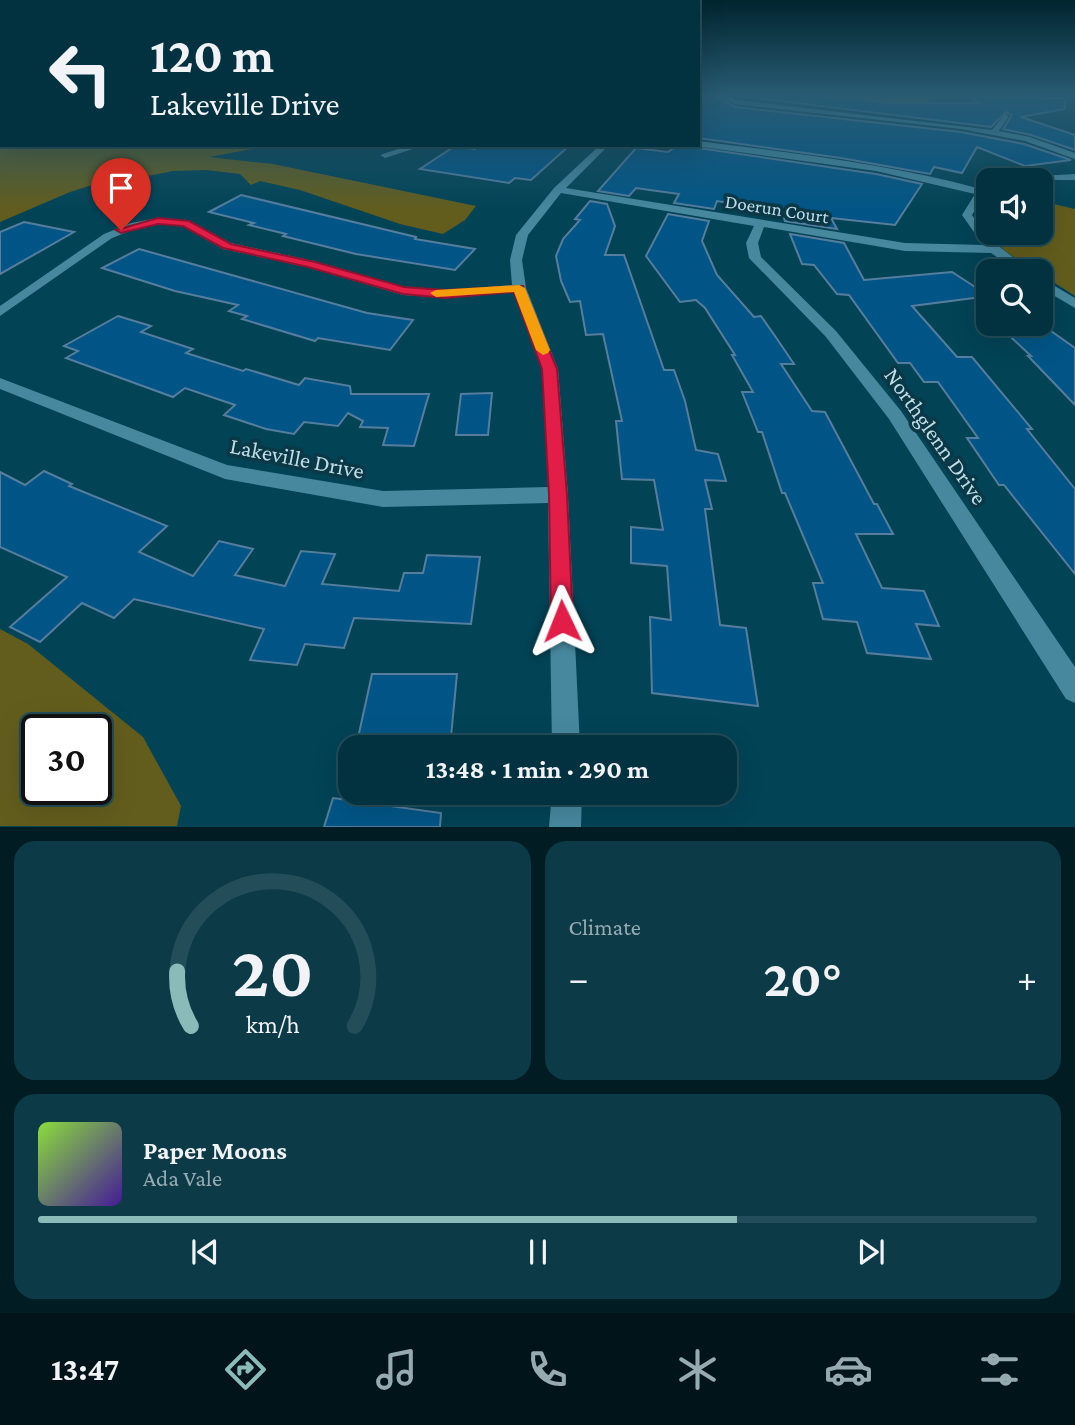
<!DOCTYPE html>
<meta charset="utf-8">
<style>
:root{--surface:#023240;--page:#0c3a47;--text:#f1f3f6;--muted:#96aab1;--line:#234d59;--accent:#8bbbb9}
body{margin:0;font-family:"Crimson Pro",serif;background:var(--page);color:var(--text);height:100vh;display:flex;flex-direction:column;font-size:26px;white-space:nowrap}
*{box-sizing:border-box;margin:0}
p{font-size:23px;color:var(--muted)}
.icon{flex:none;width:38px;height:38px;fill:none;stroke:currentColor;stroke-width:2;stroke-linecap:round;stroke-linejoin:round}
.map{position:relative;height:827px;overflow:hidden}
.drawer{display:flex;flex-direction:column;gap:14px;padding:14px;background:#011c23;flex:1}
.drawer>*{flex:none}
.top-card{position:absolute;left:0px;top:0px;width:700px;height:147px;box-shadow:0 7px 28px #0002,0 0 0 2px var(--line);background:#023240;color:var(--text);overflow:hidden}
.controls{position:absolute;left:976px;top:168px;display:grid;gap:14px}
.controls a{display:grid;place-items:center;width:77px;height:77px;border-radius:14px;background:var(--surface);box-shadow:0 7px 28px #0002,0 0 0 2px var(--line);font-size:35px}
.speed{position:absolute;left:21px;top:714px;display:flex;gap:14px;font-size:35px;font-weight:700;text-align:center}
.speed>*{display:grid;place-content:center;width:91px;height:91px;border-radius:50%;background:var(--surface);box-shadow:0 7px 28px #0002,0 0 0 2px var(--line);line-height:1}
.speed .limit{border:4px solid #111;border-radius:10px;background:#fff;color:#111}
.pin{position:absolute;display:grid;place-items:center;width:60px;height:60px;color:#fff;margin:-72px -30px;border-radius:50% 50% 50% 0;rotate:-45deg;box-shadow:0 0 7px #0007}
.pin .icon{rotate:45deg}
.me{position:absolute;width:77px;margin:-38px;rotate:358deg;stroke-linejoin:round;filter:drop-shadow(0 0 5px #0008)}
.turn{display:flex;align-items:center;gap:24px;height:147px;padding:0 35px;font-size:32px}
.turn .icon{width:91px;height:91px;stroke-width:2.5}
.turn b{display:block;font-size:49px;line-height:60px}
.big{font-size:52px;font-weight:700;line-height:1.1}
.drawer .widget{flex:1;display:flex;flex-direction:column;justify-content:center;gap:10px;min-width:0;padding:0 24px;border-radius:21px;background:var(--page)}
.drawer .dial{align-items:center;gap:0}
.dial svg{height:182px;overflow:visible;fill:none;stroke:var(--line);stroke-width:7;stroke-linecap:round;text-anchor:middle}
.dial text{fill:var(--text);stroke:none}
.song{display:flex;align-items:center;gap:21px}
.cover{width:84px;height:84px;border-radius:10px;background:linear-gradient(135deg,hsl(90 70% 55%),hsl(260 70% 35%))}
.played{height:7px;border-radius:4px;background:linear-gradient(90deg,var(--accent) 70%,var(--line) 70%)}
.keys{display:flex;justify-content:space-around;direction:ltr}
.heat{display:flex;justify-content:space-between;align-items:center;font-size:38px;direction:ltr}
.drawer .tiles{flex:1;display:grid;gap:14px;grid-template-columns:1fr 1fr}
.widget:last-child{grid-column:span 2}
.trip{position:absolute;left:338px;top:735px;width:399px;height:70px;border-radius:21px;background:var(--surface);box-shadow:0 7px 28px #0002,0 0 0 2px var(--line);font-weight:700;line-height:70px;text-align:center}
.tab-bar{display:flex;height:112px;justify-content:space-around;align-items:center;background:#01141a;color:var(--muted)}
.tab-bar .icon{width:49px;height:49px}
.tab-bar .current{color:var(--accent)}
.tab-bar b{font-size:32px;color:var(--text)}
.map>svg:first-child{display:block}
.green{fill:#635d1d;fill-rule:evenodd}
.forest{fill:#736b09}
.building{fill:#015586;stroke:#567d9d;stroke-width:2}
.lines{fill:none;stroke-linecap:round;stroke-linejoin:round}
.minor{fill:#47889f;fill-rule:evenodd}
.route{fill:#e11d48;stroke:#92132f;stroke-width:2}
.slow{fill:#f59e0b}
.labels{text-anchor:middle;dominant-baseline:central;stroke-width:7;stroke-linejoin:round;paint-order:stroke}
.far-street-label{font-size:19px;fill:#c0dce7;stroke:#0b3846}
.street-label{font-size:23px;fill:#c0dce7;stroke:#0b3846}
</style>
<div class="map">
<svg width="1075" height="827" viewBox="0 0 1075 827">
<rect width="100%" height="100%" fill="#024356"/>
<g class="green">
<path d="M0 95 2 145H273L209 157 273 164 476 206 465 220 443 234 400 224 300 190 260 181 251 185 240 174 206 170 173 171 133 179 121 176 70 192 0 222Z"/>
<path d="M1041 201 1075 209V296L1041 274V271H1036C1005 251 993 248 980 212L985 204 989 203V233H1041Z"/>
<path d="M0 629 28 644 143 737 181 806 177 826H0ZM37 730H96V789H37Z"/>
</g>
<path class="forest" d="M792 95H1034L941 99 891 108Z"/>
<g class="building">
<path d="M698 95H715L735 107 961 132 1024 144 1071 160 1025 166 977 147 962 173 934 167 930 174 841 158 698 138Z"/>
<path d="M732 95H811L891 103H980L969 97 1064 98 1065 109 1021 117 1075 135V150L1031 135 1003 129 1012 115 1006 112 991 127Z"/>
<path d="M476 145H570L531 180 515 178 509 183 420 169 455 146 475 149Z"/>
<path d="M678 145 876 174 922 184 895 225 831 218 837 229 785 221 782 212 775 210 717 201 714 209 674 203 679 194 650 190 636 188 629 196 598 191 636 148 668 152Z"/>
<path d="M241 195 416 237 415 239 475 249 455 270 356 254 283 236 286 234 249 225 254 223 209 212Z"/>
<path d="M590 201 607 204 615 226 605 255H624L664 370H674L685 401 696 450 718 454 726 481 705 480 712 509H705L720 625 746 628 758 706 652 693 650 617 671 620 667 566 631 563V527L663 530 654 480 622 479 616 421H622L603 334 586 335 580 301 570 302 561 281 556 256 563 239 580 220 575 219Z"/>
<path d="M668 214 709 221 702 241 717 275 754 317 761 316 775 336 794 364H781L812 411 825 412 874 504H877L893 534H856L882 588 924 591 939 626 916 624 931 659 867 653 857 622 823 619 813 583H823L785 493H782L762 432H758L742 392H753L732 355H735L705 308 696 300 680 302 646 256Z"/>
<path d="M24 222 74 232 0 274V232Z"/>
<path d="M790 234 844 243 864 280 952 272 989 296 912 306 957 357H972L1032 429H1027L1075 489V574L1004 485H999L967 438H978L938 382H924L910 363H898L849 295 837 294 814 265 802 264Z"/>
<path d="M139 249 367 313 413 320 390 350 318 338 315 341 242 319 247 316 229 311 238 305 175 291 102 268Z"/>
<path d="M118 316 151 326 141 332 193 349 186 353 243 371 246 369 299 385 305 378 350 386 351 394H429L414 446 383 445 388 428 360 427 363 421 348 413 338 426 304 422 294 434 266 429 224 415 235 405 185 388 173 397 66 358 78 351 64 346Z"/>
<path d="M997 324H1041L1075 348V405L1028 356H1031Z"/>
<path d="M492 393 488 435H456L461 394Z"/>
<path d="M44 471 72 484 69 486 167 526 139 552 193 576 219 541 253 549 235 575 285 586 301 551 335 554 322 584 399 591 404 573H423L427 555 480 557 471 624 354 618 344 648 305 644 297 665 250 660 264 629 134 599 114 618 82 603 40 642 10 627 67 577 0 547V472L25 485Z"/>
<path d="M372 674H457L450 747H356Z"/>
<path d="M333 798 441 813 440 827H324Z"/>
</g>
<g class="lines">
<g class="minor">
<path d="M717 95H726L737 100 992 130 1005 114 1009 116 999 131 1030 137 1075 153V159L1025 141 961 129 735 104Z"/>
<path d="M698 141C794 153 888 164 981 189L989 187V193L985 194 972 215 988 238 1031 271H1017L991 253 905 251 764 227 758 243 761 257 836 331 901 411 1075 667V703L1066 699 889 419 826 337 749 258 746 243 754 226 561 193 528 235 522 260 526 288 558 369 568 495 580 747H552L548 503 383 507 225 479 0 389V378L227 465 383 491 548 487 542 369 514 292 445 298 403 295 307 267 223 249 182 226 158 224 138 228 112 238 0 316V306L104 234 131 223 158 218 189 221 231 243 314 261 404 287 445 290 512 285 510 260 516 235 554 188 600 145H609L566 188 905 243 983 245 962 215 975 194 876 171 695 146 698 145Z"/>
<path d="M410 145H425L385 158 380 155Z"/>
<path d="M1075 174V180H1018L1023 177Z"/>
<path d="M1041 278 1075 298V308L1041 288Z"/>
<path d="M552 793H582L581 827H549Z"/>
</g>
</g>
<linearGradient id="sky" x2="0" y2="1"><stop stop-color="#01252f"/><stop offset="0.45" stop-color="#285b73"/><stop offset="1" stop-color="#285b73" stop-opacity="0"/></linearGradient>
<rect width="1075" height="211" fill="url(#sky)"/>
<path class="route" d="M158 218 189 221 231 244 315 262 404 287 445 290 523 286 557 369 567 495 573 621 570 628 562 631 554 628 551 621 549 495 542 369 514 292 445 298 403 294 308 267 223 248 183 226 158 224 121 233 116 230Z"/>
<path class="slow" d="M519 285 525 288 550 350 548 353 543 355 536 350 514 292 436 297 430 293 436 290Z"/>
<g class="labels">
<g class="far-street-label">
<text transform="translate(777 209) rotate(9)">Doerun Court</text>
</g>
<g class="street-label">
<text transform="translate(936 436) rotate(55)">Northglenn Drive</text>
<text transform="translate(297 458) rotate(11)">Lakeville Drive</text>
</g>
</g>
</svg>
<div class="controls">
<a><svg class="icon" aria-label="sound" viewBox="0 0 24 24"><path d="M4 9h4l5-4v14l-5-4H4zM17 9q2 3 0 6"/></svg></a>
<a><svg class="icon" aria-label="search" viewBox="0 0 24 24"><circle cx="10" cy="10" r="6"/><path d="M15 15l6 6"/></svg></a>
</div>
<div class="speed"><div class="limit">30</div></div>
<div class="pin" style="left:121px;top:230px;background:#d93025"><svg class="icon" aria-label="arrive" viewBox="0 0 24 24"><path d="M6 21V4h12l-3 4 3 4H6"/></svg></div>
<svg class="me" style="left:562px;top:621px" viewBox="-20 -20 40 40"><path d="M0-17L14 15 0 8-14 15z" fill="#e11d48" stroke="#fff" stroke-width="4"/></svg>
<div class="trip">13:48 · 1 min · 290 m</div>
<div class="top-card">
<div class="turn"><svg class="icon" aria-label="left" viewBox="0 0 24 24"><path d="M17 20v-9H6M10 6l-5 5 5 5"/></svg><div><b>120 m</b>Lakeville Drive</div></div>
</div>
</div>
<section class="drawer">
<div class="tiles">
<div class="widget dial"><svg viewBox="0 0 100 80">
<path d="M14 69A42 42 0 1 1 86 69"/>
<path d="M14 69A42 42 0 0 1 8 45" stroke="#8bbbb9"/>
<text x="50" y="56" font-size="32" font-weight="700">20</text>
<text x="50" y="72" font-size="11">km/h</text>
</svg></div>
<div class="widget"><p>Climate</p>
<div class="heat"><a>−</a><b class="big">20°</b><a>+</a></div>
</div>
<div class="widget">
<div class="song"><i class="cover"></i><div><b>Paper Moons</b><p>Ada Vale</p></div></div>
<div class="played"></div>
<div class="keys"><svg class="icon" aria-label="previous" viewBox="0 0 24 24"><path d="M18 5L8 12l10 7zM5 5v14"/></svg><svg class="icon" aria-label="pause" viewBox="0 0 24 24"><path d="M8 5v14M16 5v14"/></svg><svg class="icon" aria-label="next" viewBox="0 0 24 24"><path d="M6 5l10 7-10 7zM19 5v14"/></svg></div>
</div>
</div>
</section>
<nav class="tab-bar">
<b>13:47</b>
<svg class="icon current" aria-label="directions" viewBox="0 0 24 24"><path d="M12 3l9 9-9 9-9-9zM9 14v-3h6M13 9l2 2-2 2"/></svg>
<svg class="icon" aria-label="music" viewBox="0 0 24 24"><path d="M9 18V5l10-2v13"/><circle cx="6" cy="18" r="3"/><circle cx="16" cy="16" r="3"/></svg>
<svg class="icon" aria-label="phone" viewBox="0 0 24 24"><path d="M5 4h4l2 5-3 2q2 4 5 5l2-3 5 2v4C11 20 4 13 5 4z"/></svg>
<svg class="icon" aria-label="climate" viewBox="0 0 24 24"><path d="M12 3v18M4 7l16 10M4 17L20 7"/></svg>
<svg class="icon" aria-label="car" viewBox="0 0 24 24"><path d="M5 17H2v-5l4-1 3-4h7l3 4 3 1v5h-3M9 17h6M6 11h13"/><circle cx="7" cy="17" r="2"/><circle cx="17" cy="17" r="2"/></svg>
<svg class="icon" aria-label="filters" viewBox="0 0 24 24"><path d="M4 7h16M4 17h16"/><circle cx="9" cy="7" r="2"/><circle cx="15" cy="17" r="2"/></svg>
</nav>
